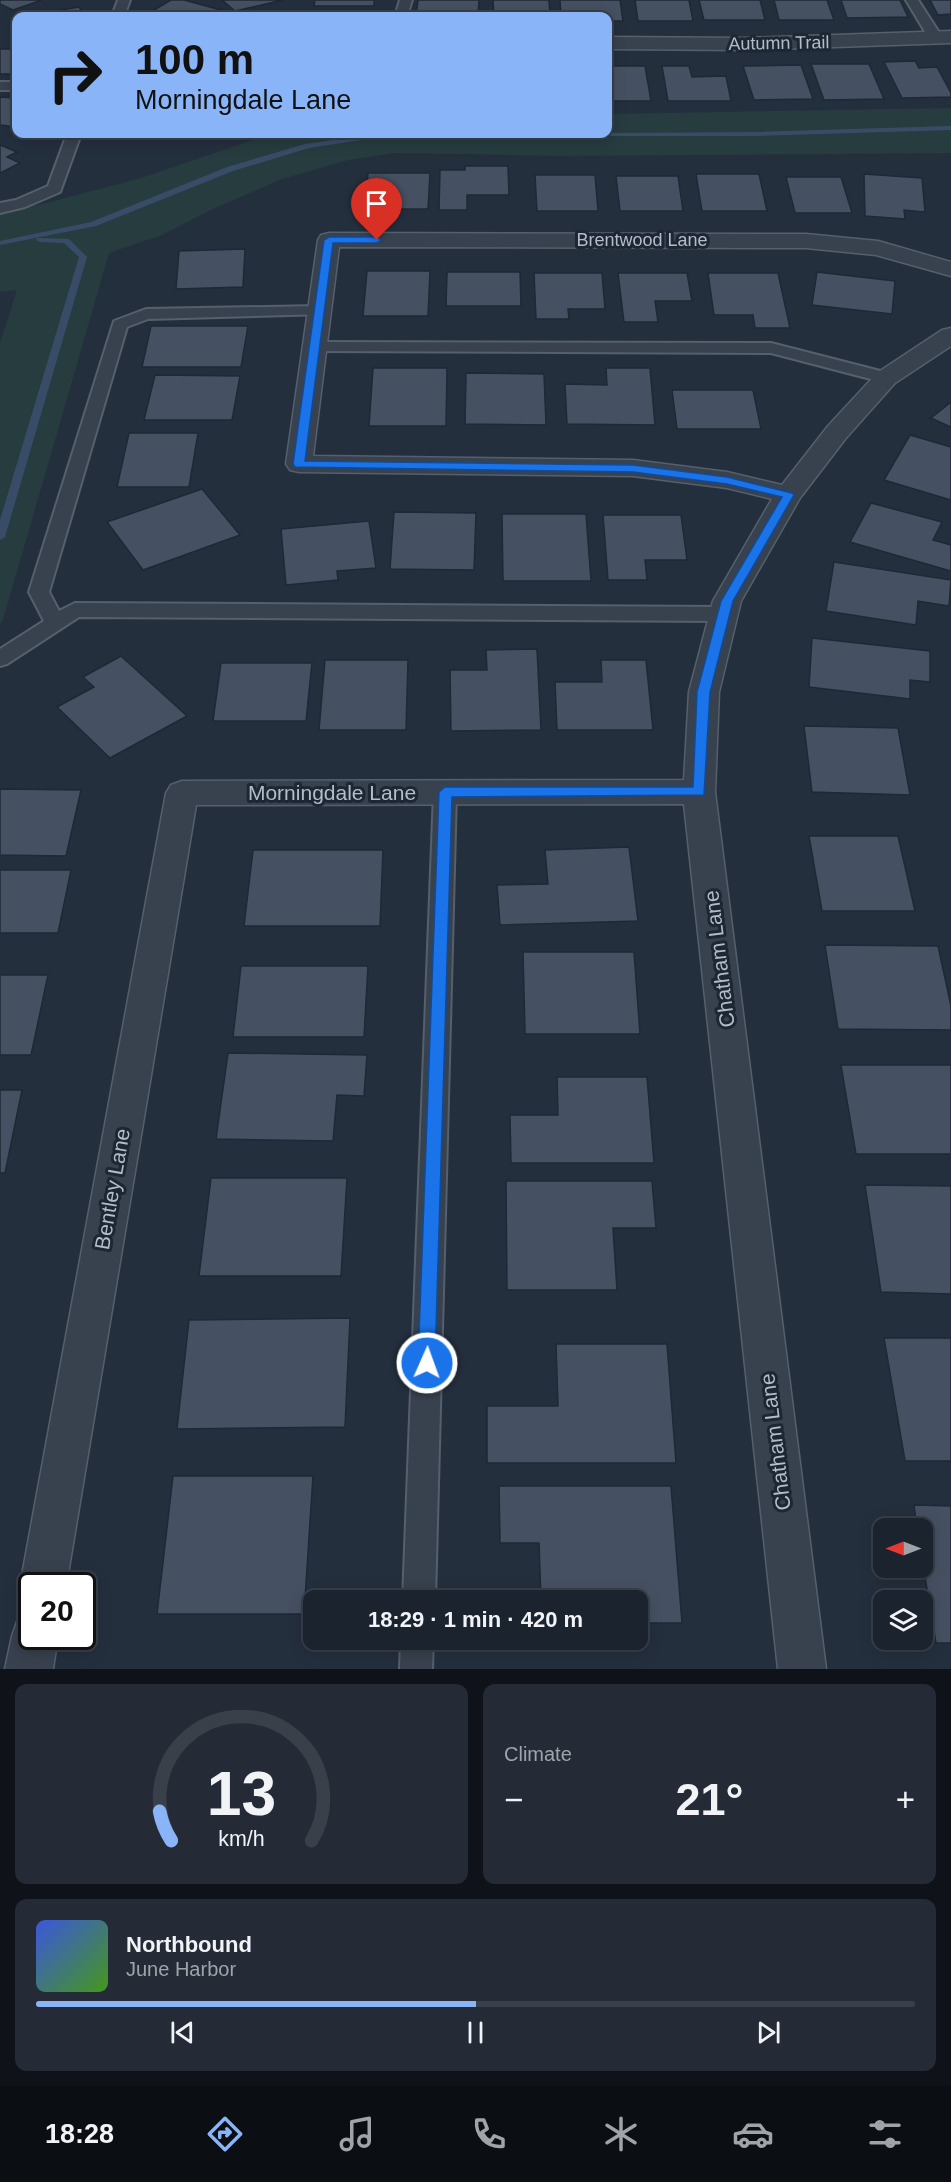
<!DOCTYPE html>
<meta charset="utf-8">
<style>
:root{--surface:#1b232e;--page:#242b36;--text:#f1f3f6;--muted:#a0a4aa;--line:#39404a;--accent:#8ab4f8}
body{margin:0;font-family:Helvetica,sans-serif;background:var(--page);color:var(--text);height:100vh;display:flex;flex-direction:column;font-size:22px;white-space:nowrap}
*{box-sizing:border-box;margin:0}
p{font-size:20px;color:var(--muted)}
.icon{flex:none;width:33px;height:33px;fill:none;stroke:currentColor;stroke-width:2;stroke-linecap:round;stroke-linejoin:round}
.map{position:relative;height:1669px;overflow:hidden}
.side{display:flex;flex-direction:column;gap:15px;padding:15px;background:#0f1319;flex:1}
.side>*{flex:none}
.banner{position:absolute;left:12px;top:12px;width:600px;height:126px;border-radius:12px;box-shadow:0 3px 15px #0003,0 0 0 2px var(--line);background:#8ab4f8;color:#111;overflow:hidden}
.needle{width:39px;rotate:270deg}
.buttons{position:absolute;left:873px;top:1518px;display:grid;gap:12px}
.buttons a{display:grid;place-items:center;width:60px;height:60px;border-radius:12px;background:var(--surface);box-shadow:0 3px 15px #0003,0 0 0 2px var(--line);font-size:30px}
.speed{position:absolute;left:18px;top:1572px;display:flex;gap:12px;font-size:30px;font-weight:700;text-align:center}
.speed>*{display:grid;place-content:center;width:78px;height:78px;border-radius:50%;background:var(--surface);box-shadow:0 3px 15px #0003,0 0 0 2px var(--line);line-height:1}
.speed .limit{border:3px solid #111;border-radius:9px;background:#fff;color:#111}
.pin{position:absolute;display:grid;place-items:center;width:51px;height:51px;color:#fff;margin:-62px -26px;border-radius:50% 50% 50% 0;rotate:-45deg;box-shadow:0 0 6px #0007}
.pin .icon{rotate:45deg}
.me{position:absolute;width:66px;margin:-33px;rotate:2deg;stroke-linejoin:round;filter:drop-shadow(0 0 4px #0008)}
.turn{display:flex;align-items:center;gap:21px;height:126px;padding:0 24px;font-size:27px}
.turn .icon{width:78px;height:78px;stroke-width:2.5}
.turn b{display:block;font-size:42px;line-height:51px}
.big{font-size:45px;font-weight:700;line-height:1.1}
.side .card{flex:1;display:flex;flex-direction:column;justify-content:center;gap:9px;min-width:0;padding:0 21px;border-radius:12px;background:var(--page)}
.side .dial{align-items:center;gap:0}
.dial svg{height:156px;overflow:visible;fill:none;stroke:var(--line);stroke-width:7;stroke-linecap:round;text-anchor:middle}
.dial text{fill:var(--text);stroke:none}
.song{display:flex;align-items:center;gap:18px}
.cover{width:72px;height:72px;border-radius:9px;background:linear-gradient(135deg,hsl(230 70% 55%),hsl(100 70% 35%))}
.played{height:6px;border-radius:3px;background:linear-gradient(90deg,var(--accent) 50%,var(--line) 50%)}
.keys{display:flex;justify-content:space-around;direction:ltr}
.heat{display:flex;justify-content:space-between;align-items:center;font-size:33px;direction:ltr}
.side .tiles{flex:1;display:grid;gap:15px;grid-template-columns:1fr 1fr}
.card:last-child{grid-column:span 2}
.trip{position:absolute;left:303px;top:1590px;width:345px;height:60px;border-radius:12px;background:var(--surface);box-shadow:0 3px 15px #0003,0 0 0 2px var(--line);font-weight:700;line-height:60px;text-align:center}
.menu{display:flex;height:96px;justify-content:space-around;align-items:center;background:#0b0e12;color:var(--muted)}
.menu .icon{width:42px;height:42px}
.menu .selected{color:var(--accent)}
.menu b{font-size:27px;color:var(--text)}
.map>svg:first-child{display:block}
.green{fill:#263c3f}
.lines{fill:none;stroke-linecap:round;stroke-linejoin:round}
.stream{fill:#394c67;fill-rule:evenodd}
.building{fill:#455162;stroke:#1f2835;stroke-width:1.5}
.service-casing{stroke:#565f6c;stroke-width:4}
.minor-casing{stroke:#565f6c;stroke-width:3}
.service{fill:#38414e;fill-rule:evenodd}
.minor{fill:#38414e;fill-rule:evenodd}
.route{fill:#1a73e8;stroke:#114b97;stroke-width:1.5}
.labels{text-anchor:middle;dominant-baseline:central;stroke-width:6;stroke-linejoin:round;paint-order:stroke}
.far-street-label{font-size:18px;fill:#b4bcc9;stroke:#1d2633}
.street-label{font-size:21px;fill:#b4bcc9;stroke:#1d2633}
</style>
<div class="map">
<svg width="951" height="1669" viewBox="0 0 951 1669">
<rect width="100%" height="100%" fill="#242f3e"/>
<path class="green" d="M951 108V153L558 156 395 153 348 160 282 179 213 209 162 235 109 253 3 620 0 624V343L17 290 0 292V212L46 203 138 179 271 134H608V114Z"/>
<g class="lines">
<g class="stream">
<path d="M951 126V130L755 136H470L466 134 755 132Z"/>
<path d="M376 134H392L388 136 309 148 233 171 96 226 0 245V241L91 222 227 167 305 144Z"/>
<path d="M37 238 69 239 87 257 5 537 0 540V520L79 257 64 243 40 242 36 240Z"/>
</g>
</g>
<g class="building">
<path d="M0 0H42L13 10 0 4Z"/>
<path d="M171 0H184L232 13 226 16H165L169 14 154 10Z"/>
<path d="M222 0H283L235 11Z"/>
<path d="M315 0H374V6H314Z"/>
<path d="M418 0H479L478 16H416Z"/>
<path d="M493 0H549L550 16H494Z"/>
<path d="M560 0H620L623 21H608V16H561Z"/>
<path d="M635 0H689L693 21H638Z"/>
<path d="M699 0H760L765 20H704Z"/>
<path d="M774 0H827L834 20H779Z"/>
<path d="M841 0H900L908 17 847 18Z"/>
<path d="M930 0H951V14L938 15Z"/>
<path d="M79 7 85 16H25Z"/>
<rect x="0" y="49" width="16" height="25"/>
<path d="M915 61 919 68 937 67 951 93V97L902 98 884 62Z"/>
<path d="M811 64H869L884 99 824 100Z"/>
<path d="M801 65 813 99 754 100 743 66Z"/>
<path d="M608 66H645L651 101H608Z"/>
<path d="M662 66H689L692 77 726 76 731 101H668Z"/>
<path d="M0 97 16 98V127L0 125Z"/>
<path d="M0 145 17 152 7 157 20 163 0 173Z"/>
<path d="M465 166H508L509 195H467V210H439L440 170H465Z"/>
<path d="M368 173H430L428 209H394V203H365Z"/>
<path d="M696 174H759L767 211H702Z"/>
<path d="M864 174 922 178 925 212 904 210 905 219 865 216Z"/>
<path d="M535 175H595L598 211H537Z"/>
<path d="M616 176H678L683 211H620Z"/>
<path d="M786 177H841L852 213H795Z"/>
<path d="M245 249 243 287 176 289 179 251Z"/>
<path d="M367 271H430L428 316H363Z"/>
<path d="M447 272H520L521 306H446Z"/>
<path d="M817 272 895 281 892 314 812 305Z"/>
<path d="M534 273H602L605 309H568L569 319H536Z"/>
<path d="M618 273H687L692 301H655L658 322H624Z"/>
<path d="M708 273H778L790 328H755L753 315H714Z"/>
<path d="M151 326H248L241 367H142Z"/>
<path d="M373 368H447L446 426H369Z"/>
<path d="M606 368H650L655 425 567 424 565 384 607 385Z"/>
<path d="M466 373 544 374 546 425 465 424Z"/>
<path d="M155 375 240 376 232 420H144Z"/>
<path d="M672 390H753L761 429H677Z"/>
<path d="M951 402V427L931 418Z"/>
<path d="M129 433H198L189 487H117Z"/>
<path d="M910 435 951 447V500L884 480Z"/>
<path d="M202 489 240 535 143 570 107 522Z"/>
<path d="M871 503 942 522 933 540 951 545V571L850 542Z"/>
<path d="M394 512 476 513 474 570 390 569Z"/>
<path d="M502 514H586L591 581H503Z"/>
<path d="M603 515H681L687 560H645L647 580H608Z"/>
<path d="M369 521 376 568 337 571 338 580 286 585 281 529Z"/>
<path d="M834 562 951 580 949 606 918 601 916 625 826 611Z"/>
<path d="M812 638 930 651V682L910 680V699L809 687Z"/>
<path d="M537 649 541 730 451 731 450 670H487L486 650Z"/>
<path d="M121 656 187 716 110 758 57 707 94 687 83 677Z"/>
<path d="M325 660H408L406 730H319Z"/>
<path d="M601 660H646L653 730H557L555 682H602Z"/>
<path d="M221 663H312L306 721H213Z"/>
<path d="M804 726 898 728 910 795 812 792Z"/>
<path d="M0 789 81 790 66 856 0 855Z"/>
<path d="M809 836H898L915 911H822Z"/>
<path d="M629 847 638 921 500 925 497 885 548 884 545 850Z"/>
<path d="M253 850H383L380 926H244Z"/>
<path d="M0 870H71L58 933H0Z"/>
<path d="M825 945 938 946 951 1006V1030L838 1029Z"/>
<path d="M523 952H634L640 1034H525Z"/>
<path d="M241 966H368L364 1037H233Z"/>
<path d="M0 975H48L31 1055H0Z"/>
<path d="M228 1053 367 1055 364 1096 337 1095 333 1141 216 1139Z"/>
<path d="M841 1065H951V1154H856Z"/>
<path d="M557 1077H647L654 1163H511L510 1115H558Z"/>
<path d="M0 1090H22L5 1173H0Z"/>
<path d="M211 1178H347L341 1276H199Z"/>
<path d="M506 1181H652L656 1228H613L617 1290H507Z"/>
<path d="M865 1185 951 1186V1294L881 1292Z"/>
<path d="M350 1318 345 1427 177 1429 189 1320Z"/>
<path d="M884 1338H951V1461H905Z"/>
<path d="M556 1344H667L676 1463H487V1406H558Z"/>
<path d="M173 1476H313L304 1614H157Z"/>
<path d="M499 1486H671L682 1623H638V1600H541L539 1543H500Z"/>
<path d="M914 1505 951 1506V1643H936L922 1559V1528H917Z"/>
</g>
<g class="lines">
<g class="service-casing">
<g id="service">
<path d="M118 0H130L124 16H112Z"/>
<path d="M400 0H412L407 16H395Z"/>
<path d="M906 0H918L942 37 940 40H930Z"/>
<rect x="0" y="82" width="16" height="8"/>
<path d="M67 134H81L60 192 25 207 0 213V203L16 200 48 186Z"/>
<path d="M319 306 327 311 325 314 148 319 127 327 49 592 59 611 75 603 724 607 731 609 734 614 731 619 724 621 79 617 7 664 0 666V649L44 621 29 592 114 321 146 309Z"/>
<path d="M315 342 771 343 892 374 895 378 892 382 886 383 771 353 309 351 307 347 309 343Z"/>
<path d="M445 784 453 786 456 792 435 1600H403L434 792 437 786Z"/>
<path d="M401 1640H433L432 1669H400Z"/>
</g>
</g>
<g class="minor-casing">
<g id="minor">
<path d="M951 31V43L745 50 608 49V37L745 38Z"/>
<path d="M329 233 806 234 878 241 951 262V276L876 255 806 248 339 247 313 456 633 460 727 472 782 485 828 426 877 373 942 330 951 328V346L895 383 846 438 800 498 741 601 719 692 715 792 826 1669H778L684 804 196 805 66 1586H32V1604L27 1602 20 1586 166 793 171 785 182 781 684 780 689 692 713 601 772 499 727 488 633 476 299 472 290 470 286 464 318 240 321 235Z"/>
<path d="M32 1614V1636H58L53 1669H5L12 1636 18 1619Z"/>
</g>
</g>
<use href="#service" class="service"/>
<use href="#minor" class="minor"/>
</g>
<path class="route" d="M329 237H377L381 240 377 243H333L305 461 633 465 727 477 792 493 794 495 733 601 710 692 704 795 452 797 435 1363 433 1369 427 1371 420 1369 418 1363 439 792 445 787H693L697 692 721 601 782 497 727 484 633 472 295 467 293 464 324 240Z"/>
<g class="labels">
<g class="far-street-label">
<text transform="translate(779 43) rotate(-1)">Autumn Trail</text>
<text x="642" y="240">Brentwood Lane</text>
</g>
<g class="street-label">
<text x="332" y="792">Morningdale Lane</text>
<text transform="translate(719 959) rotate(-97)">Chatham Lane</text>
<text transform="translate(112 1189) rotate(-80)">Bentley Lane</text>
<text transform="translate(775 1442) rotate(-97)">Chatham Lane</text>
</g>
</g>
</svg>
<div class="buttons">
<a><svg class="needle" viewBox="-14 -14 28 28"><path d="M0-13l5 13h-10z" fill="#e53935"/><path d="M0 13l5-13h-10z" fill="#a0a4aa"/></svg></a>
<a><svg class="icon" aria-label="layers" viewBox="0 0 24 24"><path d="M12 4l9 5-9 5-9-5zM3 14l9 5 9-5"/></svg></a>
</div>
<div class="speed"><div class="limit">20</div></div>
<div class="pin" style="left:377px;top:240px;background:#d93025"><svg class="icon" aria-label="arrive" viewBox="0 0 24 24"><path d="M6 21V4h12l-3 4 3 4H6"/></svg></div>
<svg class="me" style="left:427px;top:1363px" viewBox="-20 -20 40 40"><circle r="17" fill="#1a73e8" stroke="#fff" stroke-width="3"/><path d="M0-11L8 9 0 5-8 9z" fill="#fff"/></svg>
<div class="trip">18:29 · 1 min · 420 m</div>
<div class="banner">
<div class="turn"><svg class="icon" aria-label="right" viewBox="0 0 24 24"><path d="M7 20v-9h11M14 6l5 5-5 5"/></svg><div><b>100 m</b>Morningdale Lane</div></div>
</div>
</div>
<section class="side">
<div class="tiles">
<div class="card dial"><svg viewBox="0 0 100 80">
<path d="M14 69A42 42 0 1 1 86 69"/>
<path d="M14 69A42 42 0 0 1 8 54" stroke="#8ab4f8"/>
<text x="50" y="56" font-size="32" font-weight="700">13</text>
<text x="50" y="72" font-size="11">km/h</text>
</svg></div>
<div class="card"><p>Climate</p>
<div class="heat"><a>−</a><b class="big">21°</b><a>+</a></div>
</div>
<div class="card">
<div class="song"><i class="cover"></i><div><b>Northbound</b><p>June Harbor</p></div></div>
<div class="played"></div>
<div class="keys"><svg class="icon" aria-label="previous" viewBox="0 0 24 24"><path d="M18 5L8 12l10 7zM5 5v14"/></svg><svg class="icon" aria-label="pause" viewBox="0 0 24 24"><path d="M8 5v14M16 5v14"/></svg><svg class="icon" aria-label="next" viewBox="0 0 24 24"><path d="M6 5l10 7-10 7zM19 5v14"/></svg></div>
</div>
</div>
</section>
<nav class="menu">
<b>18:28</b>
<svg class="icon selected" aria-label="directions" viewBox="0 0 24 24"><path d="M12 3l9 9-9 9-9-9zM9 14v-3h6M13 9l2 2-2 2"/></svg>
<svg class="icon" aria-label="music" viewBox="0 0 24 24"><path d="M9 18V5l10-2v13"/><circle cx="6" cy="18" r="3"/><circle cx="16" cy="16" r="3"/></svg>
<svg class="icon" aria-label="phone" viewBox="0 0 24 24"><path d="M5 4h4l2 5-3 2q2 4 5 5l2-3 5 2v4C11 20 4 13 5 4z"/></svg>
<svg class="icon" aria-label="climate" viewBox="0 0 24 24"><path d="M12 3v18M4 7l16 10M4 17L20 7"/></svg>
<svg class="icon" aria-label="car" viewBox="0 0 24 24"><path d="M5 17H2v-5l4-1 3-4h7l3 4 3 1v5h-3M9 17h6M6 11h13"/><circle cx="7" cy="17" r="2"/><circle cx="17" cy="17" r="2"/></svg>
<svg class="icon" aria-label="filters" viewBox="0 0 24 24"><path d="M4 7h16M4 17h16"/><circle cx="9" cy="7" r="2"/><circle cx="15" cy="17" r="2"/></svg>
</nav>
